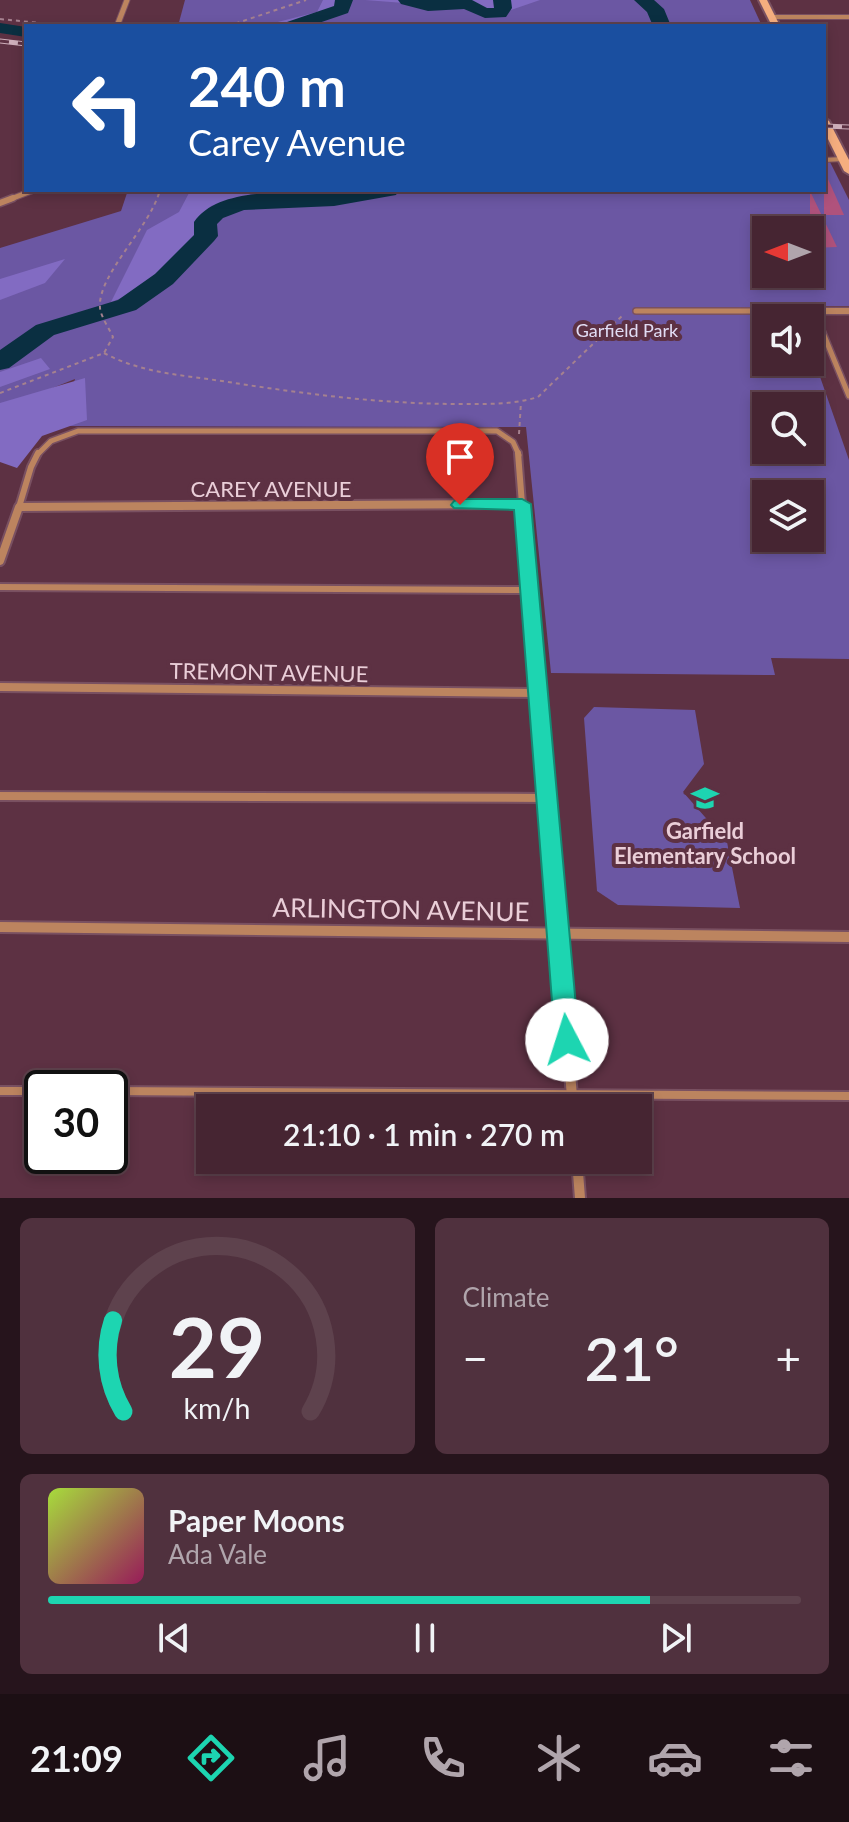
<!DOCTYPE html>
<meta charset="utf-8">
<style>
:root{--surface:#462532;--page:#50313e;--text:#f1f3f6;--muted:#b0a5ac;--line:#5e424d;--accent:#1dd5b1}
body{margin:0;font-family:Lato,sans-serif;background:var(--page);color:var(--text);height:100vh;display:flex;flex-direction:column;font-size:30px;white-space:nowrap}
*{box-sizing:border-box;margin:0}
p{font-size:26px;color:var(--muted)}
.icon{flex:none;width:44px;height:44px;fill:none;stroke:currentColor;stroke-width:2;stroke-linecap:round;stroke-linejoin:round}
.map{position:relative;height:1198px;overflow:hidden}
.sheet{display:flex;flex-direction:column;gap:20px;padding:20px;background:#26141c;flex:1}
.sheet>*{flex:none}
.guide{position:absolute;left:24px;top:24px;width:802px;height:168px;border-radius:0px;box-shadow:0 4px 12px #0003,0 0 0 2px var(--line);background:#1a4fa0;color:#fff;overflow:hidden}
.needle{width:52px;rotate:270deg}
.fabs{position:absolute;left:752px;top:216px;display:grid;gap:16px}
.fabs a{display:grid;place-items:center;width:72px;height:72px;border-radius:0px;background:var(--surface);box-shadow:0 4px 12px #0003,0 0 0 2px var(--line);font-size:40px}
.speed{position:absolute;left:24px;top:1070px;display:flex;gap:16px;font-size:40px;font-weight:700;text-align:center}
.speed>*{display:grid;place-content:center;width:104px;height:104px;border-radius:50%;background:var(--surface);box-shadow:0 4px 12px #0003,0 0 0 2px var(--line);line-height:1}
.speed .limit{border:4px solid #111;border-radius:12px;background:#fff;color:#111}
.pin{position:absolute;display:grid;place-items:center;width:68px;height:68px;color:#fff;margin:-82px -34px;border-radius:50% 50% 50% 0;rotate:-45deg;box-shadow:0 0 8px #0007}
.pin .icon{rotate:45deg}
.me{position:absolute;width:88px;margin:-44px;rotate:355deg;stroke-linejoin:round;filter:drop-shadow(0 0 6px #0008)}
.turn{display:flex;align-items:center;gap:28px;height:168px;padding:0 32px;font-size:36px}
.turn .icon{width:104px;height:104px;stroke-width:2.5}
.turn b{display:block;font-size:56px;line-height:68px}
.big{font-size:60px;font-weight:600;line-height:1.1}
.sheet .tile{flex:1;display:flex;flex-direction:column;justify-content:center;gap:12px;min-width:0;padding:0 28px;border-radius:12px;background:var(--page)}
.sheet .dial{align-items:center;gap:0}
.dial svg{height:208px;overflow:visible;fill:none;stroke:var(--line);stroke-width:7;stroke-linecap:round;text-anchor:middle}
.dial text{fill:var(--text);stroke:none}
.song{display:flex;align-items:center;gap:24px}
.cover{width:96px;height:96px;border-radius:12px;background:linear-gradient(135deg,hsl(80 70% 55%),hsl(330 70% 35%))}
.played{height:8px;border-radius:4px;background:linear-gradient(90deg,var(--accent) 80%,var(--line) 80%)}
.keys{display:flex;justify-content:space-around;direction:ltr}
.heat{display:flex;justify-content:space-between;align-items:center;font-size:44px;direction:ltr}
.sheet .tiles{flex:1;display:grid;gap:20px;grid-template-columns:1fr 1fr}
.tile:last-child{grid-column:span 2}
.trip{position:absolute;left:196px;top:1094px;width:456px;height:80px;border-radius:0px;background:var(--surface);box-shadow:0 4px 12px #0003,0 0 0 2px var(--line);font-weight:600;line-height:80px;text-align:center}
.dock{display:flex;height:128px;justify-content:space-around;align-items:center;background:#1c0f14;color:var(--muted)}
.dock .icon{width:56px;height:56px}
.dock .active{color:var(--accent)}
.dock b{font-size:36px;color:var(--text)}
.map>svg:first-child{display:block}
.green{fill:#6b57a3;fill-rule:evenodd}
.forest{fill:#826bc2}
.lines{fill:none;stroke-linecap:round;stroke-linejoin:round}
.river{fill:#0a2f41;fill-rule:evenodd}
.building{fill:#b0527c}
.lane-far3-casing{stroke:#795061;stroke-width:6}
.lane-far2-casing{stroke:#795061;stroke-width:8}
.lane-far1-casing{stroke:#795061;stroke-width:10}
.lane-casing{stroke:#795061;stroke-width:12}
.street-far3-casing{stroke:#795061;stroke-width:7}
.street-far2-casing{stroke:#795061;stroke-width:9}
.street-far1-casing{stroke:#795061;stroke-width:12}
.street-casing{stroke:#795061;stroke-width:14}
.secondary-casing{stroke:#795061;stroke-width:4}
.path{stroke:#a5818f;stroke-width:2;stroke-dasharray:4 4;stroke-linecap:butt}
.lane-far3{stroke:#bc845f;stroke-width:4}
.lane-far2{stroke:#bc845f;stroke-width:5}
.lane-far1{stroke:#bc845f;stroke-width:6}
.lane{stroke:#bc845f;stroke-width:8}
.street-far3{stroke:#bc845f;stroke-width:5}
.street-far2{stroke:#bc845f;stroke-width:6}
.street-far1{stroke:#bc845f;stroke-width:8}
.street{stroke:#bc845f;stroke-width:10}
.secondary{fill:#f5ae7f;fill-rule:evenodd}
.rail-casing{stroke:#ceafbb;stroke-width:5}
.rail{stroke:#5d3143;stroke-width:3;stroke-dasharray:9;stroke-linecap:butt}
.route{fill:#1dd5b1;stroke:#138a73;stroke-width:2}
.labels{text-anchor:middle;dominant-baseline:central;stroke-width:8;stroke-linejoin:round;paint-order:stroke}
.far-park-label{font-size:18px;fill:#e1dcf4;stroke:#5d3143}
.street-label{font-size:22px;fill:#eaced8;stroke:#5d3143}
.poi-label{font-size:22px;font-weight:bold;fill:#eaced8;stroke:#5d3143}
.near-street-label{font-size:26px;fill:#eaced8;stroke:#5d3143}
</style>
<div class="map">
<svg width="849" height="1198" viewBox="0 0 849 1198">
<rect width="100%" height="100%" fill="#5d3143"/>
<g class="green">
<path d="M185 0H750L762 26H178Z"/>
<path d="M824 150 849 200V306H796L800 318H766V362H810V348L849 460V659L771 658 775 675 551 673 526 427 61 426 75 379 0 409V248L121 211 128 190H824ZM766 230H810V274H766ZM766 406H810V450H766ZM766 494H810V538H766Z"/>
<path d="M594 707 695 710 704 764 683 792 727 842 740 908 618 905 597 891 584 718Z"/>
</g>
<g class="forest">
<path d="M323 0H338L336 8 307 26H262L317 12Z"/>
<path d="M365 0H540L496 15 459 1 404 3Z"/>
<path d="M209 190H256L248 196 211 206 196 223V241L129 295 111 302 147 230 179 212 189 193Z"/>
<path d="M65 259 45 283 0 300V279Z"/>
<path d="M41 358 50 369 0 387V372Z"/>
<path d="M85 378 87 420 42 436 17 468 0 462V403Z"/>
</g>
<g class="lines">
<g class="river">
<path d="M335 0H353L348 13 310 26H284L287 22 334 6Z"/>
<path d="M398 0H472L487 8H494L493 0H511L512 8 506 17 485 18 464 9 428 11 401 4Z"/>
<path d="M634 0H654L664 9 671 26H653L647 12Z"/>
<path d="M0 23 26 27V37L0 33Z"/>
<path d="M356 190H399L396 195 334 206 244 210 223 218 217 224 218 236 214 241 173 284 136 310 54 335 9 368 0 370V350L36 325 118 300 155 274 194 235V222C223 180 311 197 356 190Z"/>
</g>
</g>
<g class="building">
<path d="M824 170 844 215H824Z"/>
<path d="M810 191 837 247 810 248Z"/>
</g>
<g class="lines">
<g class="lane-far3-casing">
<g id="lane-far3">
<path d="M772 17H849"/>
<path d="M824 160 843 159"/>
</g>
</g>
<g class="lane-far2-casing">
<g id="lane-far2">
<path d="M636 311H814L849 396"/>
<path d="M37 455 51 441 78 431H497L513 442 519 455"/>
</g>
</g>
<g class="lane-far1-casing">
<g id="lane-far1">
<path d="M518 453 522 504"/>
<path d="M19 507 31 467 38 453"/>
<path d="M0 587 529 590"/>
</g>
</g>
<g class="lane-casing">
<g id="lane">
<path d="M0 796 547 798"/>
<path d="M0 1091H42"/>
<path d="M110 1091 849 1096"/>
</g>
</g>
<g class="street-far3-casing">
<g id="street-far3">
<path d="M117 26 127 0"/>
<path d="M8 200 34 190"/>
</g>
</g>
<g class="street-far2-casing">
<g id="street-far2">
<path d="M0 203 13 198"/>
<path d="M814 311H849"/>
</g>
</g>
<g class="street-far1-casing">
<g id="street-far1">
<path d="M0 561 19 507 522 504 545 781"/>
<path d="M0 687 537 693"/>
</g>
</g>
<g class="street-casing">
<g id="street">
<path d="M545 779 573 1108"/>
<path d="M0 927 849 937"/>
<path d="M577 1160 580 1198"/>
</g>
</g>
<g class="secondary-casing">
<g id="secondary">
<path d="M759 0H767L780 26H772Z"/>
<path d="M824 118 829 121 849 160V174L844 171 824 131Z"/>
</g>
</g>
<g class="path">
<path d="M0 19 70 26"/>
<path d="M228 26 306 0"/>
<path d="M104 353C143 374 185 375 228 382 305 394 382 404 459 404 486 404 512 405 538 397L624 314"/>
<path d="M0 393 104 353 113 337C109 328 101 317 100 308 97 275 150 228 160 190"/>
<path d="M519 434 521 402"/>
</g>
<use href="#lane-far3" class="lane-far3"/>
<use href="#lane-far2" class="lane-far2"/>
<use href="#lane-far1" class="lane-far1"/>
<use href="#lane" class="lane"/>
<use href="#street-far3" class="street-far3"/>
<use href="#street-far2" class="street-far2"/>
<use href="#street-far1" class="street-far1"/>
<use href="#street" class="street"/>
<use href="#secondary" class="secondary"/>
<g class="rail-casing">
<g id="rail">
<path d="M0 41 26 44"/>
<path d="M824 126 849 127"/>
</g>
</g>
<use href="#rail" class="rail"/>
</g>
<path class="route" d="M460 499H522L531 504 579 1040 575 1048 567 1051 558 1048 555 1040 514 510 454 508 451 505 454 501Z"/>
<defs>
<g id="school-bare" transform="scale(2.16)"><path d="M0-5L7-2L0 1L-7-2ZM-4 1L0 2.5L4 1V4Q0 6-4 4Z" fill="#1dd5b1" stroke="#5d3143" stroke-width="2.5" paint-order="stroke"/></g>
</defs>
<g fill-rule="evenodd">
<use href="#school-bare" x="705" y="798"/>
</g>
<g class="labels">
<g class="far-park-label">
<text x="627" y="330">Garfield Park</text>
</g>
<g class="street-label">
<text x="271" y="488">CAREY AVENUE</text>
<text transform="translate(269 672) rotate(1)">TREMONT AVENUE</text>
</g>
<g class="poi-label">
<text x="705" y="830">Garfield<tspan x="705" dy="25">Elementary School</tspan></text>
</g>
<g class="near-street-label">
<text transform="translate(401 909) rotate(1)">ARLINGTON AVENUE</text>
</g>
</g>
</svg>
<div class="fabs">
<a><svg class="needle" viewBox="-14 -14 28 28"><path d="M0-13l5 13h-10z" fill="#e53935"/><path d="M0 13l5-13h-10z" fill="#b0a5ac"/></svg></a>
<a><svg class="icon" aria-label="sound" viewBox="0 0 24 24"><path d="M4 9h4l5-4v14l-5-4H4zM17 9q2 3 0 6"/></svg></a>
<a><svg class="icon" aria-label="search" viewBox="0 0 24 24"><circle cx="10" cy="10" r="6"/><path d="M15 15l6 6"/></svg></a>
<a><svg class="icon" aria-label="layers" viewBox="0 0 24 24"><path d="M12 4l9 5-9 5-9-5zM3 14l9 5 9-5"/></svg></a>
</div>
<div class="speed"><div class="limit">30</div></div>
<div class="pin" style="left:460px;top:505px;background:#d93025"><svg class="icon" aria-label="arrive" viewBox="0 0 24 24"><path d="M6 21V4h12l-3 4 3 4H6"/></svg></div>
<svg class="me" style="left:567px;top:1040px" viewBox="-20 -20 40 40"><circle r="19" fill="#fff"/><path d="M0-13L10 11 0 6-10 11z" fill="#1dd5b1"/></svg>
<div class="trip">21:10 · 1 min · 270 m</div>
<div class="guide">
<div class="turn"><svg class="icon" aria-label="left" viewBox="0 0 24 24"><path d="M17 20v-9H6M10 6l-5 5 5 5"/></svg><div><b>240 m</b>Carey Avenue</div></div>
</div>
</div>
<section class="sheet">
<div class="tiles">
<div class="tile dial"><svg viewBox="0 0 100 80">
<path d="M14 69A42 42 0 1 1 86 69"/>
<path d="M14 69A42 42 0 0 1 10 34" stroke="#1dd5b1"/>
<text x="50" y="56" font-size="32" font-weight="700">29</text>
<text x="50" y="72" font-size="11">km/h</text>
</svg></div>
<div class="tile"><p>Climate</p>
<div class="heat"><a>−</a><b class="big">21°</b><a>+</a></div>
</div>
<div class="tile">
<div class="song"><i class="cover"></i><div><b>Paper Moons</b><p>Ada Vale</p></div></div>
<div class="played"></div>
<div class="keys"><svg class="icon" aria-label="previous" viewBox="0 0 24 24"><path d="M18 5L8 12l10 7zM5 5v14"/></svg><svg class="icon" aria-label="pause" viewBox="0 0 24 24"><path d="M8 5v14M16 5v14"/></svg><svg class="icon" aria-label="next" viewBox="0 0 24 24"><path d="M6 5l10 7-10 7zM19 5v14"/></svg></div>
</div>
</div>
</section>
<nav class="dock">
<b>21:09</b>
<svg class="icon active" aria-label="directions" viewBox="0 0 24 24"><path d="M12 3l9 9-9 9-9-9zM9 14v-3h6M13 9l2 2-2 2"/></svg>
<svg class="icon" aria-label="music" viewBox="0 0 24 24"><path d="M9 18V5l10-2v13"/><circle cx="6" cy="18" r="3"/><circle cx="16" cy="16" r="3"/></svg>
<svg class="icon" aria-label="phone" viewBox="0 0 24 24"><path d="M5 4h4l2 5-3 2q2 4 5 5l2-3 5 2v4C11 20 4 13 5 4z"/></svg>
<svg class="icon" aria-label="climate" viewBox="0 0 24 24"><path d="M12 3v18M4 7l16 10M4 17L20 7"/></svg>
<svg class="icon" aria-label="car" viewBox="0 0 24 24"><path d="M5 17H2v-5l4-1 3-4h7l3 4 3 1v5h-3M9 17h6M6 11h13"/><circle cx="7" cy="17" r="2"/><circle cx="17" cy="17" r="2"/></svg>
<svg class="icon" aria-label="filters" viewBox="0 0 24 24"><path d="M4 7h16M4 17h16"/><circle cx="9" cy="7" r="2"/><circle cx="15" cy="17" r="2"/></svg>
</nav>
